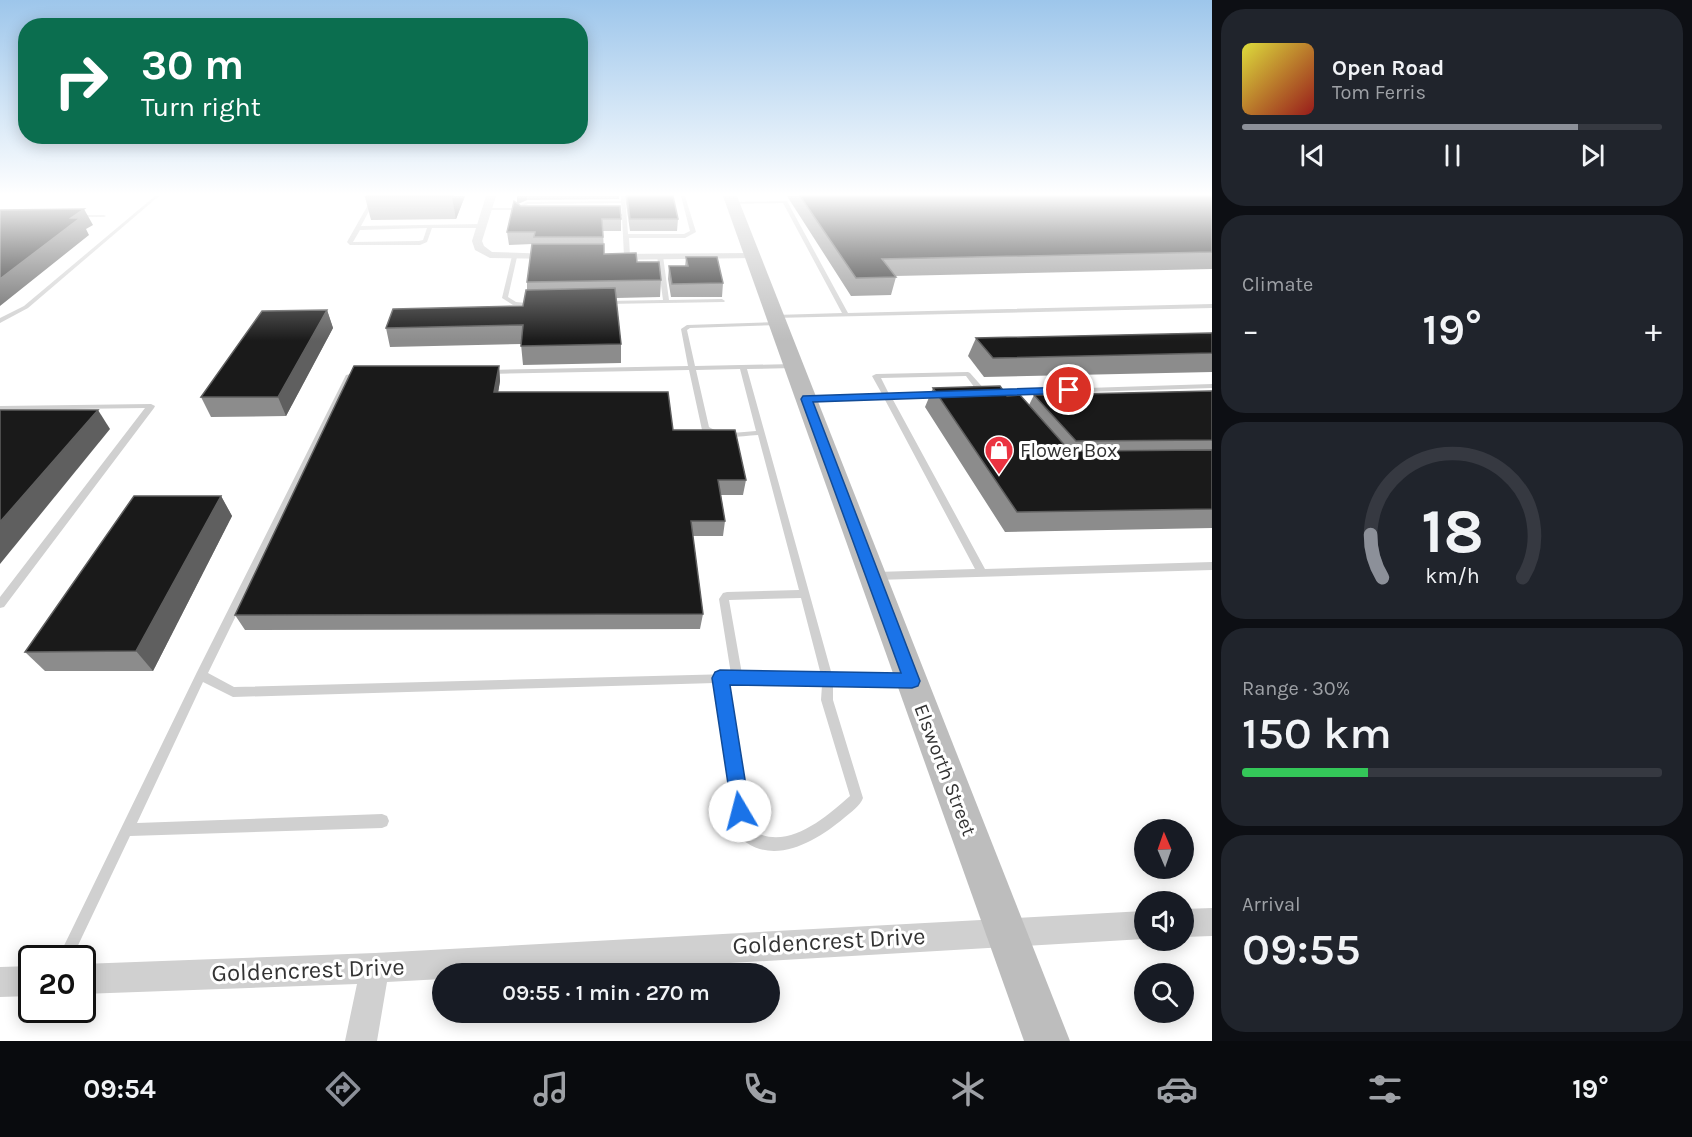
<!DOCTYPE html>
<meta charset="utf-8">
<style>
:root{--surface:#171b24;--page:#20242c;--text:#f1f3f6;--muted:#9ea1a6;--line:#363941;--accent:#8c9099}
body{margin:0;font-family:Karla,sans-serif;background:var(--page);color:var(--text);height:100vh;display:flex;flex-direction:column;font-size:22px;white-space:nowrap}
*{box-sizing:border-box;margin:0}
p{font-size:20px;color:var(--muted)}
.icon{flex:none;width:33px;height:33px;fill:none;stroke:currentColor;stroke-width:2;stroke-linecap:round;stroke-linejoin:round}
.map{position:relative;flex:1;overflow:hidden}
.drawer{display:flex;flex-direction:column;gap:9px;padding:9px;background:#0d0f14;width:480px}
.drawer>*{flex:none}
.guide{position:absolute;left:18px;top:18px;width:570px;height:126px;border-radius:24px;box-shadow:0 3px 15px #0003;background:#0b6e4f;color:#fff;overflow:hidden}
.needle{width:39px;rotate:358deg}
.tools{position:absolute;left:1134px;top:819px;display:grid;gap:12px}
.tools a{display:grid;place-items:center;width:60px;height:60px;border-radius:50%;background:var(--surface);box-shadow:0 3px 15px #0003;font-size:30px}
.speed{position:absolute;left:18px;top:945px;display:flex;gap:12px;font-size:30px;font-weight:700;text-align:center}
.speed>*{display:grid;place-content:center;width:78px;height:78px;border-radius:50%;background:var(--surface);box-shadow:0 3px 15px #0003;line-height:1}
.speed .limit{border:3px solid #111;border-radius:9px;background:#fff;color:#111}
.pin{position:absolute;display:grid;place-items:center;width:51px;height:51px;color:#fff;margin:-26px;border:3px solid #fff;border-radius:50%;box-shadow:0 2px 6px #0007}
.me{position:absolute;width:66px;margin:-33px;rotate:352deg;stroke-linejoin:round;filter:drop-shadow(0 0 4px #0008)}
.turn{display:flex;align-items:center;gap:21px;height:126px;padding:0 24px;font-size:27px}
.turn .icon{width:78px;height:78px;stroke-width:2.5}
.turn b{display:block;font-size:42px;line-height:51px}
.big{font-size:45px;font-weight:600;line-height:1.1}
.drawer .widget{flex:1;display:flex;flex-direction:column;justify-content:center;gap:9px;min-width:0;padding:0 21px;border-radius:24px;background:var(--page)}
.drawer .dial{align-items:center;gap:0}
.dial svg{height:156px;overflow:visible;fill:none;stroke:var(--line);stroke-width:7;stroke-linecap:round;text-anchor:middle}
.dial text{fill:var(--text);stroke:none}
.song{display:flex;align-items:center;gap:18px}
.cover{width:72px;height:72px;border-radius:9px;background:linear-gradient(135deg,hsl(60 70% 55%),hsl(0 70% 35%))}
.played{height:6px;border-radius:3px;background:linear-gradient(90deg,var(--accent) 80%,var(--line) 80%)}
.keys{display:flex;justify-content:space-around;direction:ltr}
.heat{display:flex;justify-content:space-between;align-items:center;font-size:33px;direction:ltr}
.charge{height:9px;border-radius:4px;background:linear-gradient(90deg,#34c759 30%,var(--line) 0)}
.trip{position:absolute;left:432px;top:963px;width:348px;height:60px;border-radius:30px;background:var(--surface);box-shadow:0 3px 15px #0003;font-weight:600;line-height:60px;text-align:center}
.dock{display:flex;height:96px;justify-content:space-around;align-items:center;background:#090b0e;color:var(--muted)}
.dock .icon{width:42px;height:42px}
.dock .current{color:var(--accent)}
.dock b{font-size:27px;color:var(--text)}
main{display:flex;flex:1;min-height:0}
.map>svg:first-child{display:block}
.lines{fill:none;stroke-linecap:round;stroke-linejoin:round}
.lane{fill:#d0d0d0;fill-rule:evenodd}
.street{fill:#d0d0d0;fill-rule:evenodd}
.secondary{fill:#bdbdbd;fill-rule:evenodd}
.wall{fill:#8c8c8c}
.shaded-wall{fill:#5f5f5f}
.building{fill:#1a1a1a;stroke:#5f5f5f;stroke-width:1.5}
.route{fill:#1a73e8;stroke:#114b97;stroke-width:1.5}
.labels{text-anchor:middle;dominant-baseline:central;stroke-width:6;stroke-linejoin:round;paint-order:stroke}
.poi-label{font-size:20px;fill:#333;stroke:#fff;text-anchor:start}
.street-label{font-size:20px;fill:#333;stroke:#fff}
.near-street-label{font-size:24px;fill:#333;stroke:#fff}
</style>
<main>
<div class="map">
<svg width="1212" height="1041" viewBox="0 0 1212 1041">
<rect width="100%" height="100%" fill="#fff"/>
<g class="lines">
<g class="lane">
<path d="M155 196H159L28 308 0 323V318L24 306Z"/>
<path d="M373 196H377L361 226 482 224 485 226 482 228H432L427 242 420 245H350L347 242ZM427 228 423 240 419 241 353 242 360 230Z"/>
<path d="M621 196H625L628 234H684L690 231 681 196H685L696 232 685 238H629L630 256 627 258 624 256 622 216H609L607 215 609 214H622L621 203 528 204 516 210H487L485 209 487 208H515L527 202 621 201Z"/>
<path d="M787 201 848 313 1212 304V308L773 318 772 317 775 315 842 313 783 203 732 204 730 203 732 202Z"/>
<path d="M77 215H104L106 216 104 217H75V216Z"/>
<path d="M660 254 663 256 669 300 722 299 725 301 724 302 605 304V302L607 301 663 300 657 256Z"/>
<path d="M512 256 517 257 508 297 516 302 535 304V306L513 305 502 298Z"/>
<path d="M778 322 780 323V325L690 328 687 330 695 366 794 364 797 366 794 368 747 369 832 675 906 676 910 678 912 681 910 684 906 686 833 685V700L863 798C860 806 851 812 844 818 819 839 779 864 747 843 742 840 740 838 737 833L715 683 233 697 203 682 137 823 382 814 387 816 389 821 387 826 382 828 130 836 72 958H58L197 672 346 375 360 372 364 374 352 378 208 673 234 687 731 674 719 599 723 593 727 592 799 590 758 435C739 436 719 441 702 430L689 370 488 374 484 372 488 370 688 366 681 329 687 325ZM740 369 756 431C741 432 723 436 709 427L696 370ZM801 598 821 675 742 674 729 600ZM726 683 822 685 821 700 850 796C824 819 785 853 750 829Z"/>
<path d="M968 372 970 373 986 391V395H980L966 376 881 378 889 394 943 392 947 394 943 396 892 398 985 569 1212 562V570L876 580 873 579 871 576 873 573 876 572 975 569 884 398 807 401 803 399 807 397 882 394 872 376 876 374Z"/>
<path d="M1212 384V388L993 395 989 393 993 391Z"/>
<path d="M151 404 155 406 154 408 4 607 0 608V597L145 408 0 410V406Z"/>
</g>
<g class="street">
<path d="M486 196H496L482 241 484 246 492 252 554 254 559 257 558 259 490 258 475 250 472 241Z"/>
<path d="M750 253 754 254V258L611 260 606 257 611 254Z"/>
<path d="M1212 908V936L1184 937V909Z"/>
<path d="M1144 911V939L542 974H442V979L387 982 377 1041H345L357 984 82 994V964L375 953Z"/>
<path d="M32 966V996L0 997V967Z"/>
</g>
<path class="secondary" d="M723 196H737L1070 1041H1024Z"/>
</g>
<g class="wall">
<path d="M465 196 456 219 371 220 365 197Z"/>
<path d="M517 196H619V199L527 200 518 204 521 206 621 219V231H603L604 254 637 262 661 280 660 297 616 298 621 344V363L523 365 521 344 390 347 386 328 523 306 527 290V282L532 244 509 245 507 232 517 203Z"/>
<path d="M625 196H673L678 219 677 231H630Z"/>
<path d="M787 196H1212V269L895 276 896 277 891 295 851 296Z"/>
<path d="M686 257 723 283 722 297H671L668 279 669 266H685Z"/>
<path d="M327 310 333 328 286 416 211 417 201 397Z"/>
<path d="M1212 333V372L984 377 968 356 976 338Z"/>
<path d="M499 366 500 381 498 392 673 430 746 480 743 495H721L725 521 723 536H693L703 614 700 629 245 630 235 615Z"/>
<path d="M933 388 1007 396 1029 405 1034 395 1212 391V528L1005 532 925 407Z"/>
<path d="M221 496 232 516 153 671H45L25 652Z"/>
</g>
<g class="shaded-wall">
<path d="M453 196H465L456 219 452 197Z"/>
<path d="M517 196H527V200L517 204Z"/>
<path d="M84 209 93 225 86 229 89 235 0 306V279L71 218Z"/>
<path d="M327 310 333 328 286 416 278 397Z"/>
<path d="M499 366 500 381 496 406 494 392Z"/>
<path d="M98 410 110 429 0 564V522Z"/>
<path d="M221 496 232 516 153 671 136 651Z"/>
</g>
<g class="building">
<path d="M367 196H453L452 197H365Z"/>
<path d="M627 196H673L678 219H630Z"/>
<path d="M800 196H1212V252L882 259 896 277 856 278Z"/>
<path d="M514 201 521 206H620L621 219H602L603 237H534L535 232H507Z"/>
<path d="M84 209 71 218H80L0 279V210Z"/>
<path d="M532 244H604V254L636 253 637 262H659L661 280 527 282Z"/>
<path d="M686 257H717L723 283 672 284 669 266H688Z"/>
<path d="M615 288 621 344 521 346 523 325 386 328 393 309 523 306 526 290Z"/>
<path d="M327 310 278 397H201L262 311Z"/>
<path d="M1212 333V353L993 358 976 338Z"/>
<path d="M354 366H499L494 392H668L673 430H735L746 480H718L725 521H691L703 614 235 615Z"/>
<path d="M1000 386 1007 396 1020 395 1069 450 1074 451 1212 450V509L1017 512 933 388Z"/>
<path d="M1212 391V440L1076 441 1034 395Z"/>
<path d="M0 410H98L0 522Z"/>
<path d="M134 496H221L136 651 25 652Z"/>
</g>
<linearGradient id="sky" x2="0" y2="1"><stop stop-color="#9dc6eb"/><stop offset="0.57" stop-color="#fff"/><stop offset="1" stop-color="#fff" stop-opacity="0"/></linearGradient>
<rect width="1212" height="341" fill="url(#sky)"/>
<path class="route" d="M1069 387 1075 390 1073 393 813 402 920 681 918 686 912 688 730 685 750 811 747 817 740 820 733 817 712 678 715 672 720 670 901 673 801 399 803 396Z"/>
<defs>
<g id="shop-pin" transform="scale(1.5)"><path d="M0 17L-7.5 6A9.5 9.5 0 1 1 7.5 6Z" fill="#eb3341" stroke="#fff"/><path d="M-5-2.5h2.3a2.7 3.5 0 0 1 5.4 0H5L5.5 6h-11ZM-1.5-2.5h3a1.5 2.3 0 0 0-3 0Z" fill="#fff"/></g>
</defs>
<g fill-rule="evenodd">
<use href="#shop-pin" x="999" y="450"/>
</g>
<g class="labels">
<g class="poi-label">
<text x="1020" y="450">Flower Box</text>
</g>
<g class="street-label">
<text transform="translate(945 770) rotate(69)">Elsworth Street</text>
</g>
<g class="near-street-label">
<text transform="translate(829 941) rotate(-3)">Goldencrest Drive</text>
<text transform="translate(308 970) rotate(-2)">Goldencrest Drive</text>
</g>
</g>
</svg>
<div class="tools">
<a><svg class="needle" viewBox="-14 -14 28 28"><path d="M0-13l5 13h-10z" fill="#e53935"/><path d="M0 13l5-13h-10z" fill="#9ea1a6"/></svg></a>
<a><svg class="icon" aria-label="sound" viewBox="0 0 24 24"><path d="M4 9h4l5-4v14l-5-4H4zM17 9q2 3 0 6"/></svg></a>
<a><svg class="icon" aria-label="search" viewBox="0 0 24 24"><circle cx="10" cy="10" r="6"/><path d="M15 15l6 6"/></svg></a>
</div>
<div class="speed"><div class="limit">20</div></div>
<div class="pin" style="left:1069px;top:390px;background:#d93025"><svg class="icon" aria-label="arrive" viewBox="0 0 24 24"><path d="M6 21V4h12l-3 4 3 4H6"/></svg></div>
<svg class="me" style="left:740px;top:811px" viewBox="-20 -20 40 40"><circle r="19" fill="#fff"/><path d="M0-13L10 11 0 6-10 11z" fill="#1a73e8"/></svg>
<div class="trip">09:55 · 1 min · 270 m</div>
<div class="guide">
<div class="turn"><svg class="icon" aria-label="right" viewBox="0 0 24 24"><path d="M7 20v-9h11M14 6l5 5-5 5"/></svg><div><b>30 m</b>Turn right</div></div>
</div>
</div>
<section class="drawer">
<div class="widget">
<div class="song"><i class="cover"></i><div><b>Open Road</b><p>Tom Ferris</p></div></div>
<div class="played"></div>
<div class="keys"><svg class="icon" aria-label="previous" viewBox="0 0 24 24"><path d="M18 5L8 12l10 7zM5 5v14"/></svg><svg class="icon" aria-label="pause" viewBox="0 0 24 24"><path d="M8 5v14M16 5v14"/></svg><svg class="icon" aria-label="next" viewBox="0 0 24 24"><path d="M6 5l10 7-10 7zM19 5v14"/></svg></div>
</div>
<div class="widget"><p>Climate</p>
<div class="heat"><a>−</a><b class="big">19°</b><a>+</a></div>
</div>
<div class="widget dial"><svg viewBox="0 0 100 80">
<path d="M14 69A42 42 0 1 1 86 69"/>
<path d="M14 69A42 42 0 0 1 8 47" stroke="#8c9099"/>
<text x="50" y="56" font-size="32" font-weight="700">18</text>
<text x="50" y="72" font-size="11">km/h</text>
</svg></div>
<div class="widget"><p>Range · 30%</p><b class="big">150 km</b><div class="charge"></div></div>
<div class="widget"><p>Arrival</p><b class="big">09:55</b></div>
</section>
</main>
<nav class="dock">
<b>09:54</b>
<svg class="icon current" aria-label="directions" viewBox="0 0 24 24"><path d="M12 3l9 9-9 9-9-9zM9 14v-3h6M13 9l2 2-2 2"/></svg>
<svg class="icon" aria-label="music" viewBox="0 0 24 24"><path d="M9 18V5l10-2v13"/><circle cx="6" cy="18" r="3"/><circle cx="16" cy="16" r="3"/></svg>
<svg class="icon" aria-label="phone" viewBox="0 0 24 24"><path d="M5 4h4l2 5-3 2q2 4 5 5l2-3 5 2v4C11 20 4 13 5 4z"/></svg>
<svg class="icon" aria-label="climate" viewBox="0 0 24 24"><path d="M12 3v18M4 7l16 10M4 17L20 7"/></svg>
<svg class="icon" aria-label="car" viewBox="0 0 24 24"><path d="M5 17H2v-5l4-1 3-4h7l3 4 3 1v5h-3M9 17h6M6 11h13"/><circle cx="7" cy="17" r="2"/><circle cx="17" cy="17" r="2"/></svg>
<svg class="icon" aria-label="filters" viewBox="0 0 24 24"><path d="M4 7h16M4 17h16"/><circle cx="9" cy="7" r="2"/><circle cx="15" cy="17" r="2"/></svg>
<b>19°</b>
</nav>
